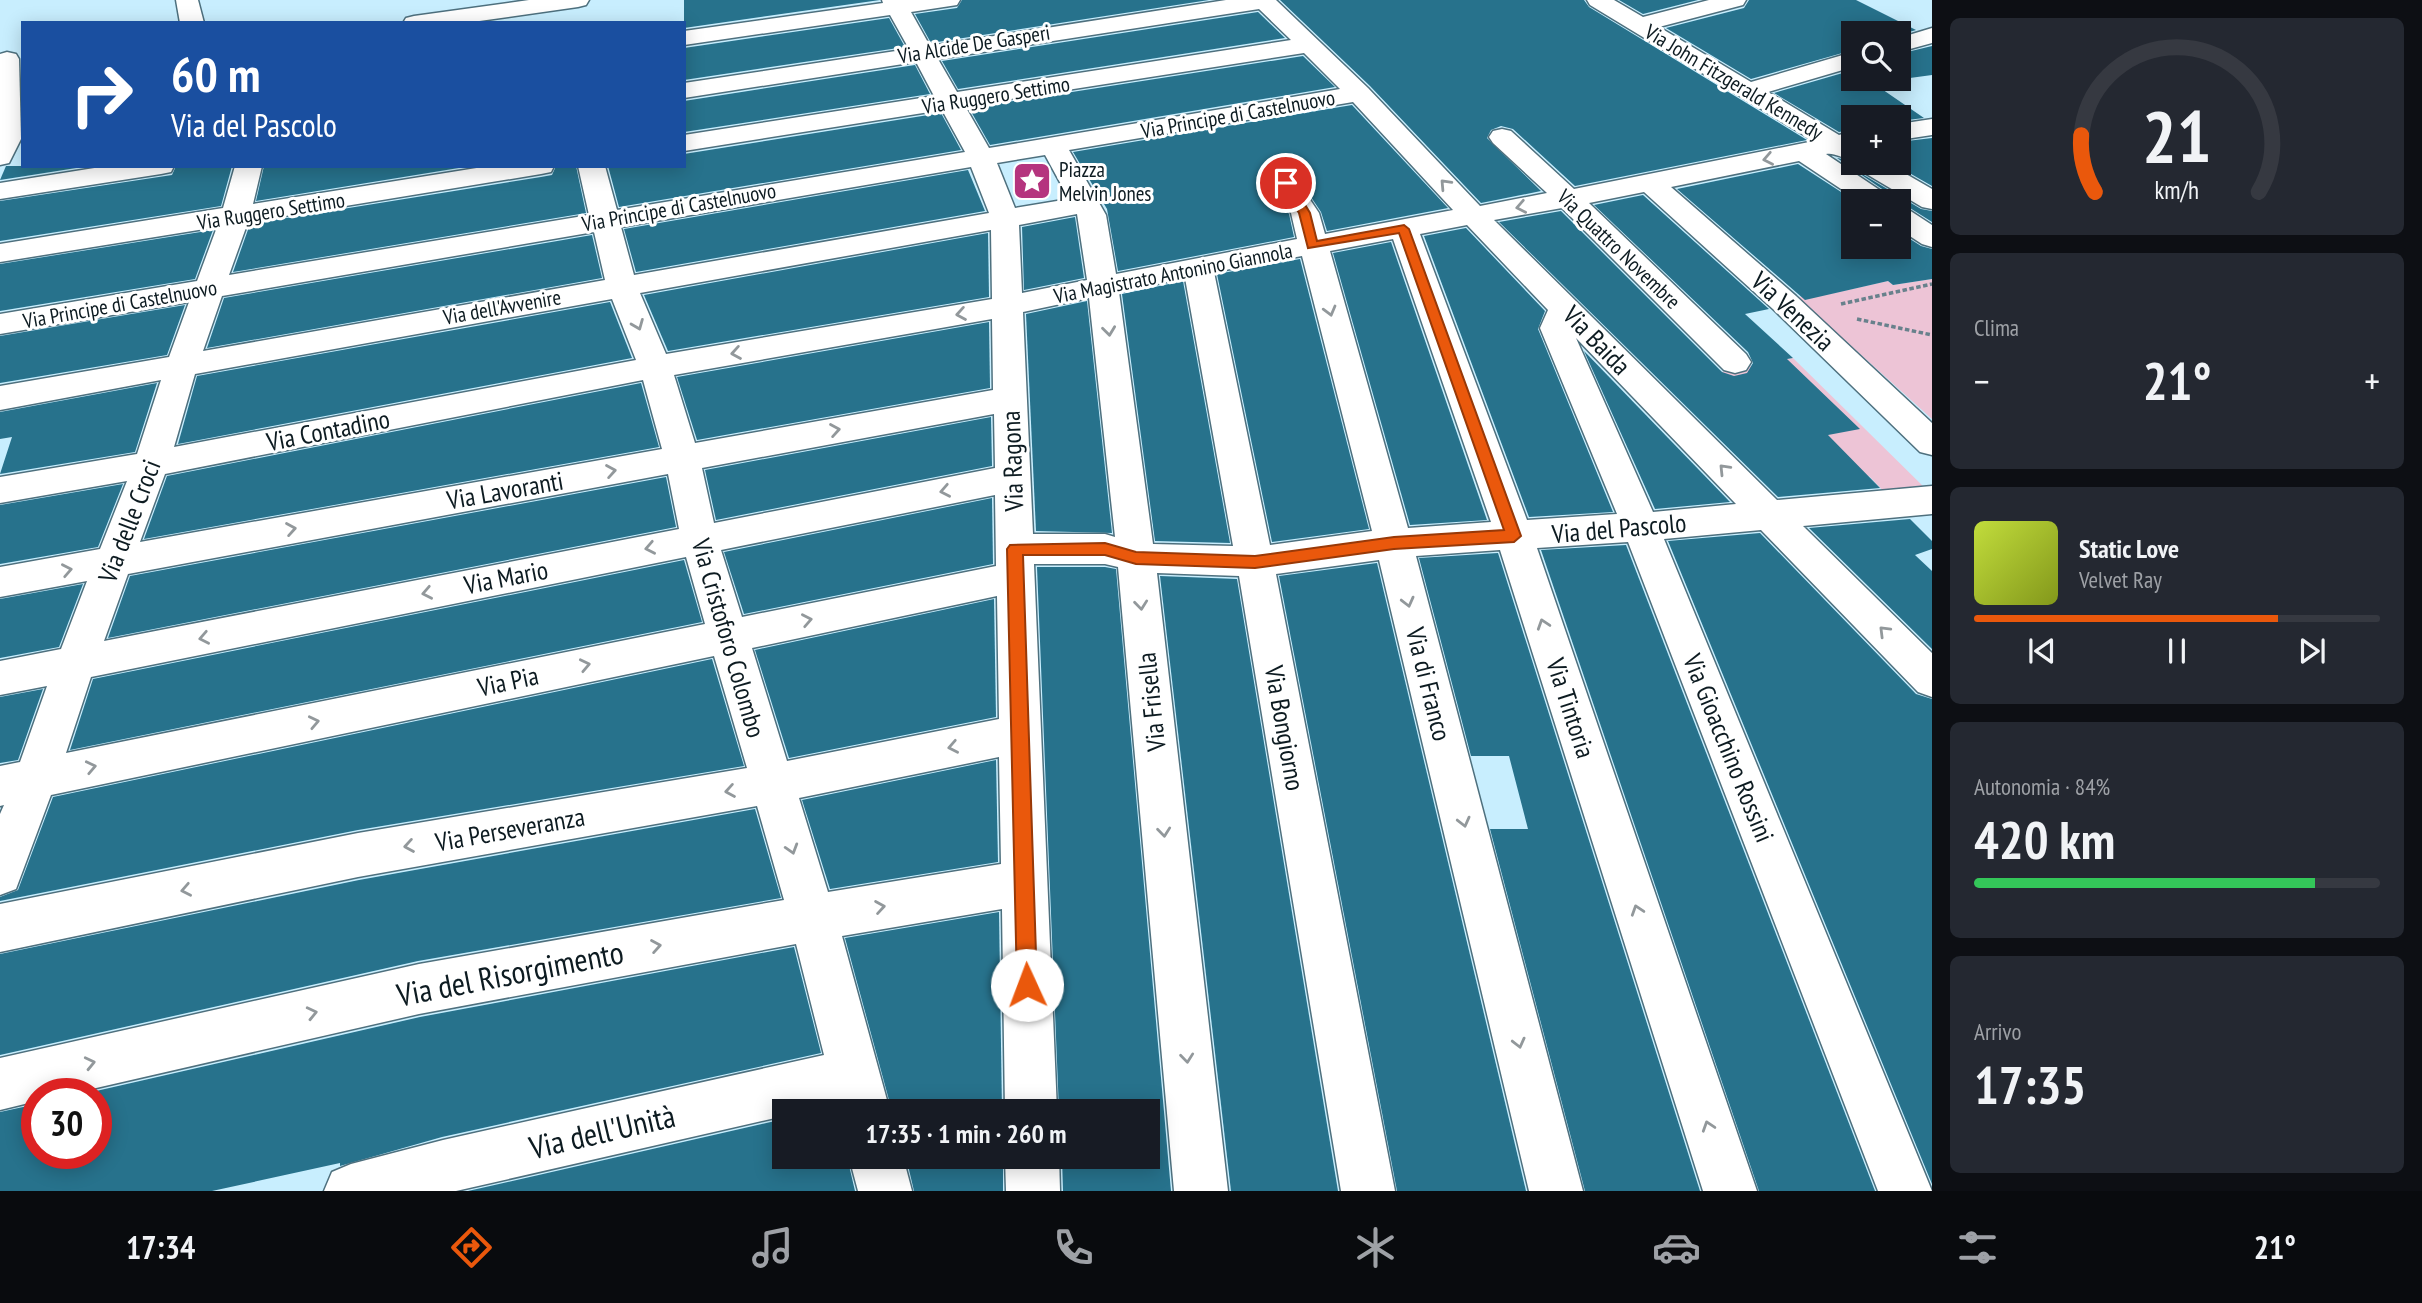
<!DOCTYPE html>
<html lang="it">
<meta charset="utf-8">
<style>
:root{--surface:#171b24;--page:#242831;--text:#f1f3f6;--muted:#9ea1a6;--line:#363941;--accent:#ea580c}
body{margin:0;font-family:"PT Sans Narrow",sans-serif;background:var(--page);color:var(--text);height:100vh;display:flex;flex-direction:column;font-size:26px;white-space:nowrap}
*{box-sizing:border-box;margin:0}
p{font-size:23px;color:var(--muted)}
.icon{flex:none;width:38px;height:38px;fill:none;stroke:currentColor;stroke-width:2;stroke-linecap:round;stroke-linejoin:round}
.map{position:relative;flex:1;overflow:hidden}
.panel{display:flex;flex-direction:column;gap:18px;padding:18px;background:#0d0f14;width:490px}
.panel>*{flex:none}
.banner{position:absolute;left:21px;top:21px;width:665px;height:147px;border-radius:0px;box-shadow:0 4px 18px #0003;background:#1a4fa0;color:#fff;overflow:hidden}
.fabs{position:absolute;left:1841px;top:21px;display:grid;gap:14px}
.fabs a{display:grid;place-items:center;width:70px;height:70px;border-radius:0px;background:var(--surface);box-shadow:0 4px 18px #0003;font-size:35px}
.speed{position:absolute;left:21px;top:1078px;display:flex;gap:14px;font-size:35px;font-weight:700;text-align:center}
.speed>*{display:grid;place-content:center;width:91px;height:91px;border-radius:50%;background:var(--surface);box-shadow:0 4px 18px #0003;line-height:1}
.speed .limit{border:10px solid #d22;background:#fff;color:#111}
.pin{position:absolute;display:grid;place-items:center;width:60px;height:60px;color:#fff;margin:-30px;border:4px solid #fff;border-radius:50%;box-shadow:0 2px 7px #0007}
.me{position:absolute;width:77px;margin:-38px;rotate:358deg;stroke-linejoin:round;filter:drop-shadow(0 0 5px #0008)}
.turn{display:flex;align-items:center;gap:24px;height:147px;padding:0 35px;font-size:32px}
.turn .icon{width:91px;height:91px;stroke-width:2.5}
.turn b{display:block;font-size:49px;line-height:60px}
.big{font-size:52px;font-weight:700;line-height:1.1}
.panel .card{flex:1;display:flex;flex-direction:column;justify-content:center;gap:10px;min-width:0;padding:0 24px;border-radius:10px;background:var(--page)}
.panel .dial{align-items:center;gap:0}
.dial svg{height:182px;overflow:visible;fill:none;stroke:var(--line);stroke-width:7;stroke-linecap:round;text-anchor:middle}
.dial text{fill:var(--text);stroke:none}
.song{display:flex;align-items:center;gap:21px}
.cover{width:84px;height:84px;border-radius:10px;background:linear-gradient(135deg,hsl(70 70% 55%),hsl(70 70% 35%))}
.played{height:7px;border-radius:4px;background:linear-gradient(90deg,var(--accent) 75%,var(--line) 75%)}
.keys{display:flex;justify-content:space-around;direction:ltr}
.heat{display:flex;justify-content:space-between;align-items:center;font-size:38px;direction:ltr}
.charge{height:10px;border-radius:5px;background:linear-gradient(90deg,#34c759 84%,var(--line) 0)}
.trip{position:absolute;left:772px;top:1099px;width:388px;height:70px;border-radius:0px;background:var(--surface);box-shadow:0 4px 18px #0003;font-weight:700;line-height:70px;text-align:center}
.menu{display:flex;height:112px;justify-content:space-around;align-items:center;background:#090b0e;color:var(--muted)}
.menu .icon{width:49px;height:49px}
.menu .current{color:var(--accent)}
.menu b{font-size:32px;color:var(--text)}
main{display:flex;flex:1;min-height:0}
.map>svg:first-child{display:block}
.green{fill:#edc4d6}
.building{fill:#27728c}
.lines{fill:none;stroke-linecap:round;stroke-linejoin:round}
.street-casing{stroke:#4e707e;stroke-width:3}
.path{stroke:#68818c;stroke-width:3.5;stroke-dasharray:4.5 2.5;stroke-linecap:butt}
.street{fill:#fff;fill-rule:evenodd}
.oneway{stroke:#92989b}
.route{fill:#ea580c;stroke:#983908;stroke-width:2}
.labels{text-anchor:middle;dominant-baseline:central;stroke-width:6;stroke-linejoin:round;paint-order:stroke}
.far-street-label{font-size:21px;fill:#0d1b21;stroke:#fff}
.far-poi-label{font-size:21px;fill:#0d1b21;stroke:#fff;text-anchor:start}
.street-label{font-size:26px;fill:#0d1b21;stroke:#fff}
.near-street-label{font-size:32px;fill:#0d1b21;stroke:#fff}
</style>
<main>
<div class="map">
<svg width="1932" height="1191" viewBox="0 0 1932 1191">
<rect width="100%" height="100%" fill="#c8eefe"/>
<g class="green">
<path d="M1932 279V419L1797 297 1825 295 1888 281 1893 285Z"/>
<path d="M1793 358 1929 492 1887 495 1869 476 1836 483 1721 372Z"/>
</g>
<g class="building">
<path d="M684 0H880L684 28Z"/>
<path d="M962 0H1209L931 43 915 14 957 8Z"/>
<path d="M1280 0H1584L1589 7 1807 140 1575 186 1513 129 1501 126 1491 130 1487 138 1541 191 1481 203 1370 86Z"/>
<path d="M1619 0H1698L1643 14Z"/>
<path d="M1749 0H1856L1916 30 1899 35 1853 33V50L1751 79 1666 28 1744 8Z"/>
<path d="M1258 12 1285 38 958 89 942 61Z"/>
<path d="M889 18 905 47 684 80V48Z"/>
<path d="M1932 46V75L1873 83 1924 118 1899 121V117H1853V129L1839 132 1774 93 1853 70V79H1899V54Z"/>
<path d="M1303 56 1335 87 990 145 969 108Z"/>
<path d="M915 65 930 94 684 132V101Z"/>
<path d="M1352 105 1448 208 1327 231 1321 212 1297 176 1284 172 1273 176 1269 184 1289 214 1294 237 1118 271 1107 209 1073 152Z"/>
<path d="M941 113 961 150 619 207 608 166H684V154Z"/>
<path d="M1932 138V186L1892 163H1899V142Z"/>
<path d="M1837 158 1853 161 1857 171 1921 209 1932 211V222L1910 208 1899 205V201H1894L1888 193Z"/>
<path d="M1798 164 1855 201 1853 247H1899V232L1921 246 1932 249V279L1893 285 1888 281 1805 300 1677 189Z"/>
<path d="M6 166H89L0 180Z"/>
<path d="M176 166H232L221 206 0 241V201L172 175Z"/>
<path d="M264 166H471L256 201Z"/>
<path d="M556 166H576L586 213 233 272 250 224 541 177 552 175Z"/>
<path d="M968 170 985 211 636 272 624 229Z"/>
<path d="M1643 195 1769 309 1745 314 1793 358 1787 359 1860 429 1828 435 1880 488 1778 497 1499 222 1561 211 1722 372 1734 376 1747 373 1753 363 1748 352 1594 205Z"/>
<path d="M1075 217 1084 278 1024 290 1022 227Z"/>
<path d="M1466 228 1545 311 1538 329 1613 512 1529 517 1424 236Z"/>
<path d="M213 230 195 279 0 311V264Z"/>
<path d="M988 233 989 297 668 351 644 295Z"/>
<path d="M592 235 602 278 207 348 224 298Z"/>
<path d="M1391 242 1487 520 1410 525 1333 253Z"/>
<path d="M1300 259 1369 529 1272 542 1217 274Z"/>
<path d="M1183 281 1230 543 1155 541 1122 294Z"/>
<path d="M1087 301 1112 533 1036 531 1026 314Z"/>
<path d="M610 302 632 358 178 444 197 376Z"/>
<path d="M185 305 167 355 0 383V336Z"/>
<path d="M989 322 990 388 697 440 677 377Z"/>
<path d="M1584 351 1730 502 1655 509Z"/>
<path d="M157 383 135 452 0 474 12 437 0 439V412Z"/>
<path d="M641 383 659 447 144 539 167 476Z"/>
<path d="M991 417 992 466 716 520 705 470Z"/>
<path d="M666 477 676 527 108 638 130 576Z"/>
<path d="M123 484 98 547 0 564V505Z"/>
<path d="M992 498 993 564 744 614 724 552Z"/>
<path d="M1910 519 1932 541V549L1915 555 1932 571V649L1809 528Z"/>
<path d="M1760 533 1916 694 1932 699V1184L1668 541Z"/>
<path d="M1626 545 1875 1191H1759L1541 550Z"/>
<path d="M1498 553 1700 1191H1585L1490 829H1528L1509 756H1471L1419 558Z"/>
<path d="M684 560 702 622 70 750 93 679Z"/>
<path d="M1377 563 1526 1191H1397L1279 576Z"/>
<path d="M1037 567H1105L1116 569 1171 1191H1063L1062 1157H1148V1111H1059Z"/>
<path d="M1160 576 1237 579 1338 1191H1231Z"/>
<path d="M83 584 59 647 0 658V599Z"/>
<path d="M994 599 996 717 789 758 755 650Z"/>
<path d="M712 659 744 766 358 830 0 901V897L18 890 53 797Z"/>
<path d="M43 689 18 760 0 763V697Z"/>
<path d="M996 760 998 862 830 889 802 800Z"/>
<path d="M755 809 781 898 418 961 0 1055V954L359 880Z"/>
<path d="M999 912 1002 1111H892L845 938Z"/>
<path d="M794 947 821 1053 442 1137 340 1166V1163L212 1191H0V1112L37 1104V1153H96V1094H83L420 1017Z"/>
<path d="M784 1119V1157H847L855 1191H468Z"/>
<path d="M906 1157H1003V1191H914Z"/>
</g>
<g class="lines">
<g class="street-casing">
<g id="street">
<path d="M176 0H198L204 23H180Z"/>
<path d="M529 0H589L586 5 578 7 465 23H403L406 18 414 16Z"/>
<path d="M882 0H960L957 5 911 12 930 46 1226 0H1276L1368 88 1480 206 1547 193 1493 143 1489 137 1493 131 1502 129 1511 131 1574 189 1814 141 1590 5 1587 0H1614L1643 17 1709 0H1746L1743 5 1659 27 1751 82 1853 52V67L1768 92 1839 135 1853 131V158C1843 160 1835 152 1826 154L1887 195 1891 201H1859L1799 161 1671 187 1796 296 1932 423V455L1920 452 1774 310 1644 192 1589 203 1746 354 1751 362 1746 370 1735 373 1724 370 1562 208 1494 220 1777 500 1932 486V514L1803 526 1932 653V697L1918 692 1761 530 1664 539 1932 1191H1878L1628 542 1537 548 1757 1191H1703L1500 550 1416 556 1583 1191H1529L1379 560 1276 574 1395 1191H1341L1239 576 1157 573 1228 1191H1174L1118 567 1105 564H1034L1057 1111H1005L1002 909 842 936 890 1111H838L836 1104 803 1111H784V1116L456 1191H324L332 1172 351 1164 443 1140 824 1055 796 944 419 1014 70 1094H37V1101L0 1110V1058L419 964 784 900 757 806 358 877 0 952V904L358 833 747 768 714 656 51 795 16 889 0 895V814L4 805 0 806V766L20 762 47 686 0 695V661L61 649 87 581 0 597V567L100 549 127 481 0 503V477L137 454 161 380 0 410V386L169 357 189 302 0 334V314L197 281 217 227 0 262V244L223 208 235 166H262L253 204 489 166H554L551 172 541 174 248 222 229 275 589 215 578 166H605L617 210 965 152 942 110 684 151V135L934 96 916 62 684 98V83L909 49 890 15 684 45V31L883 3ZM1259 9 1291 40 957 92 938 59ZM1304 53 1340 89 989 148 965 106ZM1353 102 1453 210 1325 234 1319 213 1295 177 1285 175 1275 177 1271 183 1291 213 1297 239 1116 274 1106 215 1069 150ZM1045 155 1069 199 1015 208 997 163ZM971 167 989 213 634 275 621 227ZM1077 214 1087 280 1022 293 1019 225ZM1467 225 1548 310 1540 328 1617 514 1527 520 1420 234ZM991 230 992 299 666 354 640 293ZM594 232 605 280 203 351 222 296ZM1393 239 1491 522 1408 528 1330 251ZM1302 256 1372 531 1270 545 1214 272ZM1185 278 1233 546 1153 544 1119 292ZM1089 298 1115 537 1105 534H1033L1023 312ZM612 299 636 360 174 447 195 374ZM992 319 993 390 695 443 674 375ZM1576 338 1736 504 1653 512ZM643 380 662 449 140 542 165 474ZM994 414 995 468 714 523 702 468ZM668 474 679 529 104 641 128 574ZM995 495 996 566 742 617 721 550ZM686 557 705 624 66 753 91 677ZM997 596 999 719 787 761 752 648ZM999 757 1001 864 828 892 799 798Z"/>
<path d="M1932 28V43L1899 52V38Z"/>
<path d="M7 52 16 54 19 59 21 139 9 163 0 165V54Z"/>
<path d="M1932 119V135L1899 140V124Z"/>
<path d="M1855 163H1887L1932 189V209L1922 207 1858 169Z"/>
<path d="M107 166H174L171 172 161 174 0 199V183Z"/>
<path d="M1899 207 1909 210 1932 225V247L1922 244 1899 229Z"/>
<path d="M849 1157H903L912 1191H858Z"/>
<path d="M1005 1157H1059L1060 1191H1006Z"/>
</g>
</g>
<g class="path">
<path d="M1841 304 1932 284"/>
<path d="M1857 319 1932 335"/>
</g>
<use href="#street" class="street"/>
</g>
<defs><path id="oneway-chevron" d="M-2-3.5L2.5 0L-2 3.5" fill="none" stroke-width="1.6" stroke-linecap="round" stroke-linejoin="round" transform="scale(1.75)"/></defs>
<g class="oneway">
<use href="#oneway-chevron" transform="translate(1768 159) rotate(169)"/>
<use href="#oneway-chevron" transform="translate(1445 184) rotate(-133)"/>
<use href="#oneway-chevron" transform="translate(1521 207) rotate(169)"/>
<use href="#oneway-chevron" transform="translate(1330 311) rotate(75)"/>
<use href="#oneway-chevron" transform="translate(961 314) rotate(170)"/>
<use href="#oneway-chevron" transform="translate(638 325) rotate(68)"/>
<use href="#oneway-chevron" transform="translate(1109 331) rotate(83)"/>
<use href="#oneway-chevron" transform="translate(736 353) rotate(170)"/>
<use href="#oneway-chevron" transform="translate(835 430) rotate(-10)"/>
<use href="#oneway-chevron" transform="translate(1724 469) rotate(-134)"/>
<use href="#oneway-chevron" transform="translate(611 471) rotate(-10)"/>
<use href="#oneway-chevron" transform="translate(945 491) rotate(169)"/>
<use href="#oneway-chevron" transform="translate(291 529) rotate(-10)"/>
<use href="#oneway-chevron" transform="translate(650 548) rotate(169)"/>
<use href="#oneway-chevron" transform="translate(67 570) rotate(-11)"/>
<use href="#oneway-chevron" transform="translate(427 593) rotate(169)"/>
<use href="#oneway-chevron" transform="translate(1408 602) rotate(76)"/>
<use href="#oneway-chevron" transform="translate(1141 605) rotate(84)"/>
<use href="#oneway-chevron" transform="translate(807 620) rotate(-11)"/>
<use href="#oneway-chevron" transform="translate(1543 624) rotate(-108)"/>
<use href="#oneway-chevron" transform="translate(1884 631) rotate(-135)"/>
<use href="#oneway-chevron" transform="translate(204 638) rotate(169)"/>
<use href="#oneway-chevron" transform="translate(585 665) rotate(-12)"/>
<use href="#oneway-chevron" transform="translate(314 722) rotate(-12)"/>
<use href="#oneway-chevron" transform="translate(953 747) rotate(169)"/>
<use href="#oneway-chevron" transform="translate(91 767) rotate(-12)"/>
<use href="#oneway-chevron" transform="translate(730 791) rotate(170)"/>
<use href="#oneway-chevron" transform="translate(1464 822) rotate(76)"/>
<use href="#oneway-chevron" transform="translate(1164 832) rotate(84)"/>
<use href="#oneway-chevron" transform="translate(409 846) rotate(170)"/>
<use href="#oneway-chevron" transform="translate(792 849) rotate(73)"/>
<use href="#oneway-chevron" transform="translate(186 890) rotate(169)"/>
<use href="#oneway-chevron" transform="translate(880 907) rotate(-9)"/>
<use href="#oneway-chevron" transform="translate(1637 910) rotate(-108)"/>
<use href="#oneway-chevron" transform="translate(656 946) rotate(-10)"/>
<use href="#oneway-chevron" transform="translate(312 1013) rotate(-13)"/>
<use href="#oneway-chevron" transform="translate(1519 1043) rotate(76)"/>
<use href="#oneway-chevron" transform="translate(1187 1058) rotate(84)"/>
<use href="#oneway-chevron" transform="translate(90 1063) rotate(-13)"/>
<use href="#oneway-chevron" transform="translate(1708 1126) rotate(-108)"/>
</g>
<path class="route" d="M1282 180H1290L1310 213 1317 241 1404 225 1409 229 1521 536 1514 542 1394 549 1255 568 1136 564 1105 555H1023L1037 985 1034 992 1027 995 1020 992 1017 985 1007 549 1010 545 1105 543 1136 552 1255 556 1394 537 1504 530 1399 233 1308 248 1299 213 1280 183Z"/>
<defs>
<g id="sight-square" transform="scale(2.0125)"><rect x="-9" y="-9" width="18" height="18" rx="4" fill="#b5347e" stroke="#fff"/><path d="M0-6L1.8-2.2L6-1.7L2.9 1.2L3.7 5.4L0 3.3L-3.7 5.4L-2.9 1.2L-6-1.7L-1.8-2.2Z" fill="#fff"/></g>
</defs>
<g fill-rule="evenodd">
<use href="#sight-square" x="1032" y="181"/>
</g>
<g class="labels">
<g class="far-street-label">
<text transform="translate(974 44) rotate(-9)">Via Alcide De Gasperi</text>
<text transform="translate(1734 82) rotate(31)">Via John Fitzgerald Kennedy</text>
<text transform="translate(996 95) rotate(-9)">Via Ruggero Settimo</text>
<text transform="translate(1238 114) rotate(-10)">Via Principe di Castelnuovo</text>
<text transform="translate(679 207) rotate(-10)">Via Principe di Castelnuovo</text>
<text transform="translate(271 211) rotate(-9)">Via Ruggero Settimo</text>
<text transform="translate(1619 249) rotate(44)">Via Quattro Novembre</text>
<text transform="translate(1173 273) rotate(-11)">Via Magistrato Antonino Giannola</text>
<text transform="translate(120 304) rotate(-10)">Via Principe di Castelnuovo</text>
<text transform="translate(502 307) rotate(-10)">Via dell'Avvenire</text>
</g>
<g class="far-poi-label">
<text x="1059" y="169">Piazza<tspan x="1059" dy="24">Melvin Jones</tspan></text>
</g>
<g class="street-label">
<text transform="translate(1793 311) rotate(43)">Via Venezia</text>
<text transform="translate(1597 340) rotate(46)">Via Baida</text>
<text transform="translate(328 430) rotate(-11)">Via Contadino</text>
<text transform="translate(1012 461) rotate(-92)">Via Ragona</text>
<text transform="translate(505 490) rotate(-10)">Via Lavoranti</text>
<text transform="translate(129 521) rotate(-69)">Via delle Croci</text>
<text transform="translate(1619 528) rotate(-5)">Via del Pascolo</text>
<text transform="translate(506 577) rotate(-11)">Via Mario</text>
<text transform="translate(729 638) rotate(74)">Via Cristoforo Colombo</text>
<text transform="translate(508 681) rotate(-12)">Via Pia</text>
<text transform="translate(1429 684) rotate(76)">Via di Franco</text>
<text transform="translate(1151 702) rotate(-96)">Via Frisella</text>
<text transform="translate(1571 708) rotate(72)">Via Tintoria</text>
<text transform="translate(1285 728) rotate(80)">Via Bongiorno</text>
<text transform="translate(1729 748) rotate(68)">Via Gioacchino Rossini</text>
<text transform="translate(510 829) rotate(-10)">Via Perseveranza</text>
</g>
<g class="near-street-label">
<text transform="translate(510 973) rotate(-11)">Via del Risorgimento</text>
<text transform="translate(602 1131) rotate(-13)">Via dell'Unità</text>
</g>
</g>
</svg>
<div class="fabs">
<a><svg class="icon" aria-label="search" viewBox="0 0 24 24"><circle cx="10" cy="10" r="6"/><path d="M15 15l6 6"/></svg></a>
<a>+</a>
<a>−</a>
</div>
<div class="speed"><div class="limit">30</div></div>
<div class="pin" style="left:1286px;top:183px;background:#d93025"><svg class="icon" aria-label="arrive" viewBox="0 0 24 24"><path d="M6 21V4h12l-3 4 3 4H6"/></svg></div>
<svg class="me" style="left:1027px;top:985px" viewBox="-20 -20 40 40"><circle r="19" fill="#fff"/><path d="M0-13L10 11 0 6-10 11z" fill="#ea580c"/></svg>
<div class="trip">17:35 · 1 min · 260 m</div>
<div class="banner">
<div class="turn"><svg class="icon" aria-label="right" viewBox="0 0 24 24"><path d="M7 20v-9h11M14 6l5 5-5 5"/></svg><div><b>60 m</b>Via del Pascolo</div></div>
</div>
</div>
<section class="panel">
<div class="card dial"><svg viewBox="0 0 100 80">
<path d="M14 69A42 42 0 1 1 86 69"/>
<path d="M14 69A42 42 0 0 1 8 44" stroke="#ea580c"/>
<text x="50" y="56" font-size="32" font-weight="700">21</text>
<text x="50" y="72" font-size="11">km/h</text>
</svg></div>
<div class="card"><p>Clima</p>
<div class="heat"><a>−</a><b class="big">21°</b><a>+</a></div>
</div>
<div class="card">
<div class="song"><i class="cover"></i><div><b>Static Love</b><p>Velvet Ray</p></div></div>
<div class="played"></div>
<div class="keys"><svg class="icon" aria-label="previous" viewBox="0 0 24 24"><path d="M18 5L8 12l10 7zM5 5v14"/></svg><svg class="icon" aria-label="pause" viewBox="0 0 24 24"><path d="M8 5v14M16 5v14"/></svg><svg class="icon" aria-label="next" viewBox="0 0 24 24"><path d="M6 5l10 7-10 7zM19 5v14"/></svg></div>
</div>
<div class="card"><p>Autonomia · 84%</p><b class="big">420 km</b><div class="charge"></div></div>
<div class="card"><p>Arrivo</p><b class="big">17:35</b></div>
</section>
</main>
<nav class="menu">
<b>17:34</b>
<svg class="icon current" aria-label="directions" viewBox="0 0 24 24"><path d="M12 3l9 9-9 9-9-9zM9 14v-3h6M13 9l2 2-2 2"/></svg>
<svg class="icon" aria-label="music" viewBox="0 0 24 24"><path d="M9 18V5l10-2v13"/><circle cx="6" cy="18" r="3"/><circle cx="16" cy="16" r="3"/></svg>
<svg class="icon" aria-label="phone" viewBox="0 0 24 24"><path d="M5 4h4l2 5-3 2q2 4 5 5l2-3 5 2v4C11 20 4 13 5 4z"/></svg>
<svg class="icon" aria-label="climate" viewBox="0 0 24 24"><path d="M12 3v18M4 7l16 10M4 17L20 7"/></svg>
<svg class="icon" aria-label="car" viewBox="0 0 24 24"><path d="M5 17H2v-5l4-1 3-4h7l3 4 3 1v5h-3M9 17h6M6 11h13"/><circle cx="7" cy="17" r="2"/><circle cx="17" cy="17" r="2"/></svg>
<svg class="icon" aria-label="filters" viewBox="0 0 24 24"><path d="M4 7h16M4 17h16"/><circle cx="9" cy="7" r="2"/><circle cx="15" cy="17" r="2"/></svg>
<b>21°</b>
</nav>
